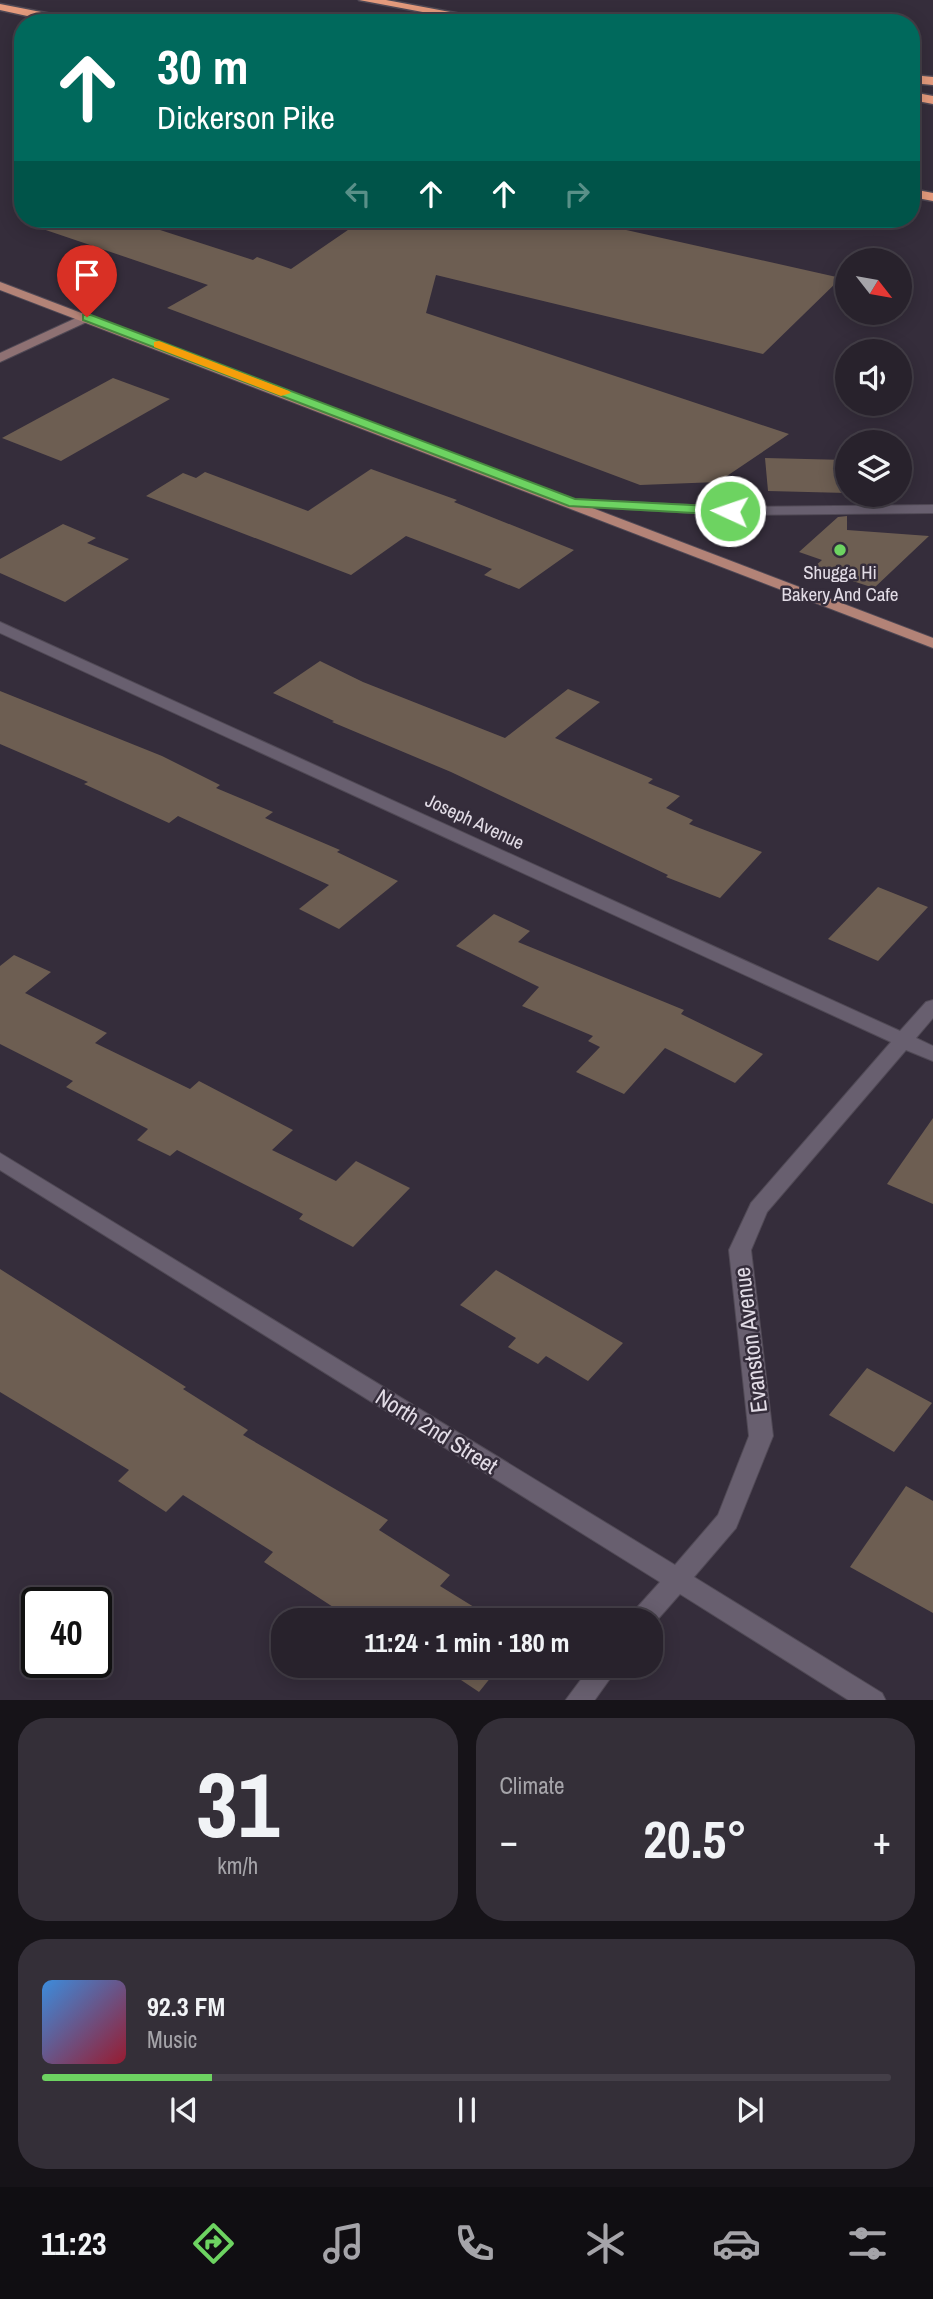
<!DOCTYPE html>
<meta charset="utf-8">
<style>
:root{--surface:#28222c;--page:#342f38;--text:#f1f3f6;--muted:#a5a4a9;--line:#443f48;--accent:#6dd361}
body{margin:0;font-family:"Archivo Narrow",sans-serif;background:var(--page);color:var(--text);height:100vh;display:flex;flex-direction:column;font-size:26px;white-space:nowrap}
*{box-sizing:border-box;margin:0}
p{font-size:23px;color:var(--muted)}
.icon{flex:none;width:38px;height:38px;fill:none;stroke:currentColor;stroke-width:2;stroke-linecap:round;stroke-linejoin:round}
.map{position:relative;height:1700px;overflow:hidden}
.panel{display:flex;flex-direction:column;gap:18px;padding:18px;background:#161318;flex:1}
.panel>*{flex:none}
.guide{position:absolute;left:14px;top:14px;width:906px;height:214px;border-radius:28px;box-shadow:0 4px 18px #0003,0 0 0 2px var(--line);background:#00695c;color:#fff;overflow:hidden}
.needle{width:46px;rotate:121deg}
.tools{position:absolute;left:835px;top:248px;display:grid;gap:14px}
.tools a{display:grid;place-items:center;width:77px;height:77px;border-radius:50%;background:var(--surface);box-shadow:0 4px 18px #0003,0 0 0 2px var(--line);font-size:35px}
.speed{position:absolute;left:21px;top:1587px;display:flex;gap:14px;font-size:35px;font-weight:700;text-align:center}
.speed>*{display:grid;place-content:center;width:91px;height:91px;border-radius:50%;background:var(--surface);box-shadow:0 4px 18px #0003,0 0 0 2px var(--line);line-height:1}
.speed .limit{border:4px solid #111;border-radius:10px;background:#fff;color:#111}
.pin{position:absolute;display:grid;place-items:center;width:60px;height:60px;color:#fff;margin:-72px -30px;border-radius:50% 50% 50% 0;rotate:-45deg;box-shadow:0 0 7px #0007}
.pin .icon{rotate:45deg}
.me{position:absolute;width:77px;margin:-38px;rotate:273deg;stroke-linejoin:round;filter:drop-shadow(0 0 5px #0008)}
.turn{display:flex;align-items:center;gap:24px;height:147px;padding:0 28px;font-size:32px}
.turn .icon{width:91px;height:91px;stroke-width:2.5}
.turn b{display:block;font-size:49px;line-height:60px}
.lanes{display:flex;align-items:center;height:66px;padding:0 28px;background:#0003;justify-content:center;gap:35px;direction:ltr}
.lanes .off{opacity:.35}
.big{font-size:52px;font-weight:700;line-height:1.1}
.panel .tile{flex:1;display:flex;flex-direction:column;justify-content:center;gap:10px;min-width:0;padding:0 24px;border-radius:28px;background:var(--page)}
.panel .dial{align-items:center;gap:0}
.dial b{font-size:91px;line-height:1}
.song{display:flex;align-items:center;gap:21px}
.cover{width:84px;height:84px;border-radius:10px;background:linear-gradient(135deg,hsl(210 70% 55%),hsl(350 70% 35%))}
.played{height:7px;border-radius:4px;background:linear-gradient(90deg,var(--accent) 20%,var(--line) 20%)}
.keys{display:flex;justify-content:space-around;direction:ltr}
.heat{display:flex;justify-content:space-between;align-items:center;font-size:38px;direction:ltr}
.panel .tiles{flex:1;display:grid;gap:18px;grid-template-columns:1fr 1fr}
.tile:last-child{grid-column:span 2}
.trip{position:absolute;left:271px;top:1608px;width:392px;height:70px;border-radius:28px;background:var(--surface);box-shadow:0 4px 18px #0003,0 0 0 2px var(--line);font-weight:700;line-height:70px;text-align:center}
.dock{display:flex;height:112px;justify-content:space-around;align-items:center;background:#100e12;color:var(--muted)}
.dock .icon{width:49px;height:49px}
.dock .current{color:var(--accent)}
.dock b{font-size:32px;color:var(--text)}
.map>svg:first-child{display:block}
.building{fill:#6d5e52}
.lines{fill:none;stroke-linecap:round;stroke-linejoin:round}
.minor-casing{stroke:#504955;stroke-width:2}
.tertiary-casing{stroke:#504955;stroke-width:2}
.secondary-casing{stroke:#504955;stroke-width:2}
.primary-casing{stroke:#504955;stroke-width:2}
.motorway-casing{stroke:#504955;stroke-width:3}
.minor{fill:#685f6f;fill-rule:evenodd}
.tertiary{fill:#685f6f;fill-rule:evenodd}
.secondary{fill:#8e7173;fill-rule:evenodd}
.primary{fill:#b38377;fill-rule:evenodd}
.motorway{fill:#e59b7d;fill-rule:evenodd}
.route{fill:#6dd361;stroke:#47893f;stroke-width:2}
.slow{fill:#f59e0b}
.poi-dot{fill:#6dd361;stroke:#352d3b;stroke-width:2.5}
.labels{text-anchor:middle;dominant-baseline:central;stroke-width:5;stroke-linejoin:round;paint-order:stroke}
.poi-label{font-size:19px;fill:#e2dce6;stroke:#352d3b}
.street-label{font-size:19px;fill:#e2dce6;stroke:#352d3b}
.near-street-label{font-size:23px;fill:#e2dce6;stroke:#352d3b}
</style>
<div class="map">
<svg width="933" height="1701" viewBox="0 0 933 1701">
<rect width="100%" height="100%" fill="#352d3b"/>
<g class="building">
<path d="M29 219H126L253 260 257 257 291 269 364 219H577L841 278 763 354 436 275 426 313 789 434 718 482 640 485 167 308 208 285 28 224Z"/>
<path d="M113 378 170 399 61 461 2 438Z"/>
<path d="M765 458 847 460V493L768 491Z"/>
<path d="M371 469 457 500 454 502 574 550 519 589 484 575 492 569 406 536 351 575 146 496 183 473 196 478 205 472 308 511Z"/>
<path d="M847 516V530L929 536 874 588 813 568 822 560 799 552 838 517Z"/>
<path d="M63 524 96 538 87 543 129 559 65 602 0 573V559Z"/>
<path d="M320 661 363 682 505 738 568 689 600 702 555 738 653 779 648 783 680 796 666 808 693 820 689 824 762 852 720 898 666 877 668 875 451 772 332 722 334 721 273 693Z"/>
<path d="M0 691 162 756 220 785 216 788 273 812 265 818 340 850 337 852 398 881 339 929 299 909 329 885 178 816 169 823 84 784 88 782 0 744Z"/>
<path d="M878 887 928 907 878 961 828 939Z"/>
<path d="M494 914 530 931 518 942 684 1010 681 1014 763 1054 735 1083 665 1048 624 1094 576 1072 600 1047 588 1041 593 1036 522 1006 539 987 456 946Z"/>
<path d="M14 955 51 972 25 993 107 1033 95 1043 190 1089 199 1081 293 1130 272 1150 336 1181 356 1161 410 1188 353 1247 299 1219 303 1214 177 1150 170 1156 137 1140 148 1129 66 1087 73 1081 0 1044V966Z"/>
<path d="M933 1118V1204L887 1184Z"/>
<path d="M0 1269 186 1387 183 1389 248 1430 243 1435 388 1520 379 1530 450 1575 440 1586 495 1620H353L264 1562 273 1552 183 1495 166 1512 118 1481 129 1470 0 1392Z"/>
<path d="M496 1270 623 1343 588 1381 546 1356 538 1364 508 1347 516 1338 460 1305Z"/>
<path d="M867 1368 932 1403 894 1452 829 1415Z"/>
<path d="M906 1486 933 1501V1613L850 1567Z"/>
<path d="M440 1666H500L479 1692Z"/>
</g>
<g class="lines">
<g class="minor-casing">
<g id="minor">
<path d="M0 622 900 1031 926 1002 933 1000V1018L916 1038 933 1046V1061L906 1050 767 1212 751 1250 773 1436 736 1528 694 1577 882 1693 886 1701H850L680 1594 651 1627V1620H630L633 1612 660 1582 0 1170V1153L675 1565 718 1515 749 1436 729 1250 751 1203 891 1042 0 633Z"/>
<path d="M591 1666H619L594 1701H565Z"/>
</g>
</g>
<g class="tertiary-casing">
<path id="tertiary" d="M573 499 730 507 933 505V513L730 515 568 506V500Z"/>
</g>
<g class="secondary-casing">
<path id="secondary" d="M87 313 93 317 91 320 0 362V353Z"/>
</g>
<g class="primary-casing">
<path id="primary" d="M0 282 933 638V648L0 290Z"/>
</g>
<g class="motorway-casing">
<g id="motorway">
<path d="M359 0H386L509 23H481Z"/>
<path d="M0 4 77 19 83 23H59L0 10Z"/>
<path d="M912 75 933 77V85L912 83Z"/>
<path d="M912 92 933 96V104L912 100Z"/>
<path d="M912 189 933 193V201L912 197Z"/>
</g>
</g>
<use href="#minor" class="minor"/>
<use href="#tertiary" class="tertiary"/>
<use href="#secondary" class="secondary"/>
<use href="#primary" class="primary"/>
<use href="#motorway" class="motorway"/>
</g>
<path class="route" d="M83 315H91L575 499 730 507 737 511 730 515 569 506 83 320Z"/>
<path class="slow" d="M159 341 289 391 291 393 281 396 154 347V342Z"/>
<circle class="poi-dot" cx="840" cy="550" r="7"/>
<g class="labels">
<g class="poi-label">
<text x="840" y="572">Shugga Hi<tspan x="840" dy="22">Bakery And Cafe</tspan></text>
</g>
<g class="street-label">
<text transform="translate(475 821) rotate(25)">Joseph Avenue</text>
</g>
<g class="near-street-label">
<text transform="translate(750 1340) rotate(-97)">Evanston Avenue</text>
<text transform="translate(437 1431) rotate(32)">North 2nd Street</text>
</g>
</g>
</svg>
<div class="tools">
<a><svg class="needle" viewBox="-14 -14 28 28"><path d="M0-13l5 13h-10z" fill="#e53935"/><path d="M0 13l5-13h-10z" fill="#a5a4a9"/></svg></a>
<a><svg class="icon" aria-label="sound" viewBox="0 0 24 24"><path d="M4 9h4l5-4v14l-5-4H4zM17 9q2 3 0 6"/></svg></a>
<a><svg class="icon" aria-label="layers" viewBox="0 0 24 24"><path d="M12 4l9 5-9 5-9-5zM3 14l9 5 9-5"/></svg></a>
</div>
<div class="speed"><div class="limit">40</div></div>
<div class="pin" style="left:87px;top:317px;background:#d93025"><svg class="icon" aria-label="arrive" viewBox="0 0 24 24"><path d="M6 21V4h12l-3 4 3 4H6"/></svg></div>
<svg class="me" style="left:730px;top:511px" viewBox="-20 -20 40 40"><circle r="17" fill="#6dd361" stroke="#fff" stroke-width="3"/><path d="M0-11L8 9 0 5-8 9z" fill="#fff"/></svg>
<div class="trip">11:24 · 1 min · 180 m</div>
<div class="guide">
<div class="turn"><svg class="icon" aria-label="ahead" viewBox="0 0 24 24"><path d="M12 20V5M6 11l6-6 6 6"/></svg><div><b>30 m</b>Dickerson Pike</div></div>
<div class="lanes"><svg class="icon off" aria-label="left" viewBox="0 0 24 24"><path d="M17 20v-9H6M10 6l-5 5 5 5"/></svg><svg class="icon" aria-label="ahead" viewBox="0 0 24 24"><path d="M12 20V5M6 11l6-6 6 6"/></svg><svg class="icon" aria-label="ahead" viewBox="0 0 24 24"><path d="M12 20V5M6 11l6-6 6 6"/></svg><svg class="icon off" aria-label="right" viewBox="0 0 24 24"><path d="M7 20v-9h11M14 6l5 5-5 5"/></svg></div>
</div>
</div>
<section class="panel">
<div class="tiles">
<div class="tile dial"><b>31</b><p>km/h</p></div>
<div class="tile"><p>Climate</p>
<div class="heat"><a>−</a><b class="big">20.5°</b><a>+</a></div>
</div>
<div class="tile">
<div class="song"><i class="cover"></i><div><b>92.3 FM</b><p>Music</p></div></div>
<div class="played"></div>
<div class="keys"><svg class="icon" aria-label="previous" viewBox="0 0 24 24"><path d="M18 5L8 12l10 7zM5 5v14"/></svg><svg class="icon" aria-label="pause" viewBox="0 0 24 24"><path d="M8 5v14M16 5v14"/></svg><svg class="icon" aria-label="next" viewBox="0 0 24 24"><path d="M6 5l10 7-10 7zM19 5v14"/></svg></div>
</div>
</div>
</section>
<nav class="dock">
<b>11:23</b>
<svg class="icon current" aria-label="directions" viewBox="0 0 24 24"><path d="M12 3l9 9-9 9-9-9zM9 14v-3h6M13 9l2 2-2 2"/></svg>
<svg class="icon" aria-label="music" viewBox="0 0 24 24"><path d="M9 18V5l10-2v13"/><circle cx="6" cy="18" r="3"/><circle cx="16" cy="16" r="3"/></svg>
<svg class="icon" aria-label="phone" viewBox="0 0 24 24"><path d="M5 4h4l2 5-3 2q2 4 5 5l2-3 5 2v4C11 20 4 13 5 4z"/></svg>
<svg class="icon" aria-label="climate" viewBox="0 0 24 24"><path d="M12 3v18M4 7l16 10M4 17L20 7"/></svg>
<svg class="icon" aria-label="car" viewBox="0 0 24 24"><path d="M5 17H2v-5l4-1 3-4h7l3 4 3 1v5h-3M9 17h6M6 11h13"/><circle cx="7" cy="17" r="2"/><circle cx="17" cy="17" r="2"/></svg>
<svg class="icon" aria-label="filters" viewBox="0 0 24 24"><path d="M4 7h16M4 17h16"/><circle cx="9" cy="7" r="2"/><circle cx="15" cy="17" r="2"/></svg>
</nav>
